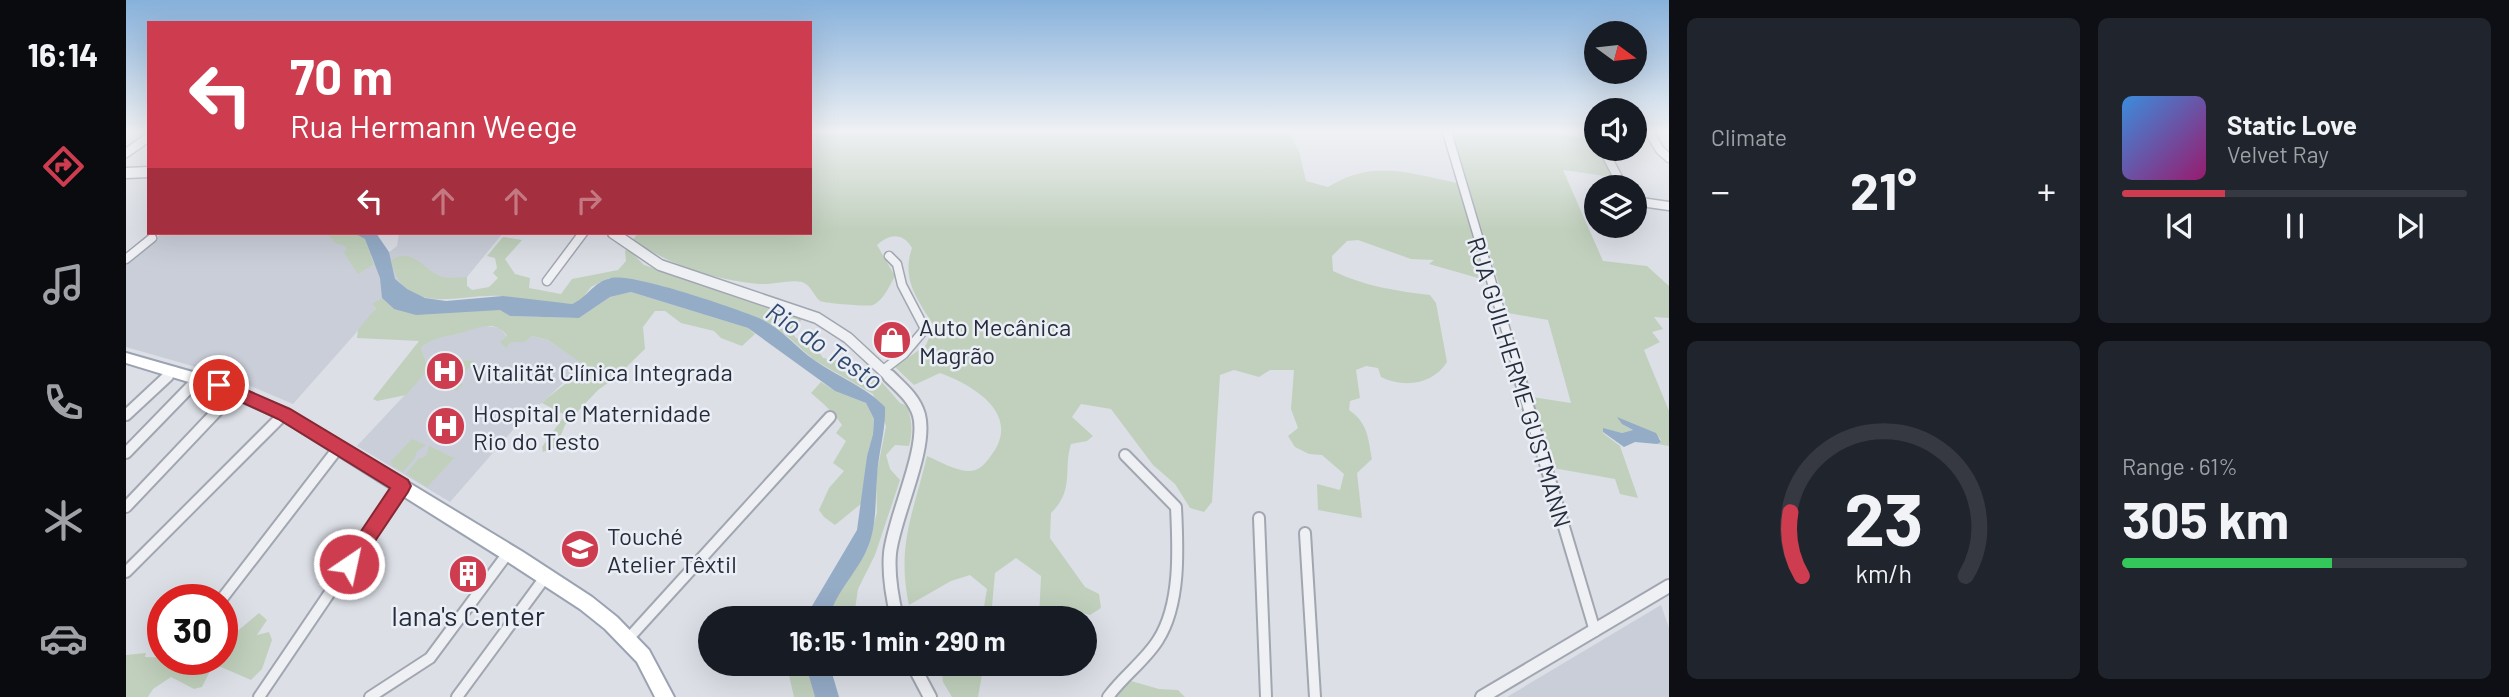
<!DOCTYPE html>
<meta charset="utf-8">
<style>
:root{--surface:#171b24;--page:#20242c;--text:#f1f3f6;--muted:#9ea1a6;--line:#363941;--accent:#ce3d4f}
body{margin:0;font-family:Barlow,sans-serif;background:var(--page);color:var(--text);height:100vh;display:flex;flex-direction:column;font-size:26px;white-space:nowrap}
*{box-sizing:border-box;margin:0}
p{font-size:23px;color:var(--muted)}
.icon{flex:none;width:38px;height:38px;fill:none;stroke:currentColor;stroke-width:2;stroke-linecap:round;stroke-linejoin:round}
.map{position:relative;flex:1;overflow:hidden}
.details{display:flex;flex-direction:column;gap:18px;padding:18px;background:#0d0f14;width:840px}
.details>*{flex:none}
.banner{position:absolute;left:21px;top:21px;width:665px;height:214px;border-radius:0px;box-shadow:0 7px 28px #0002;background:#ce3d4f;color:#fff;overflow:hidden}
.needle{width:46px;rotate:105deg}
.fabs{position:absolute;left:1458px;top:21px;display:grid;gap:14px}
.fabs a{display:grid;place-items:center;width:63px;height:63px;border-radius:50%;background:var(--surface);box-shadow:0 7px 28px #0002;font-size:35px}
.speed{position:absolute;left:21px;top:584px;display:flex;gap:14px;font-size:35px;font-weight:700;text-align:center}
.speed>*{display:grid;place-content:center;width:91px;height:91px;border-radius:50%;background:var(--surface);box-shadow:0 7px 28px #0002;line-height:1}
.speed .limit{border:10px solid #d22;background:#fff;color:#111}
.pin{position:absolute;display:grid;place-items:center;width:60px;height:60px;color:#fff;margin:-30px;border:4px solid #fff;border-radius:50%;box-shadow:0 2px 7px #0007}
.me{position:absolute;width:77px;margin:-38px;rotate:34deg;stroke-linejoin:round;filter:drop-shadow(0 0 5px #0008)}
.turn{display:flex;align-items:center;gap:24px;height:147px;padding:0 28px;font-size:32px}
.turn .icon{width:91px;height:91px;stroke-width:2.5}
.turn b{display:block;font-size:49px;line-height:60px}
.lanes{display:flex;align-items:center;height:66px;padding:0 28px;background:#0003;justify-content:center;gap:35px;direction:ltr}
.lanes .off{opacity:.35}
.big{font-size:52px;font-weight:700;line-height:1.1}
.details .card{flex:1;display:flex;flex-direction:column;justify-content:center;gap:10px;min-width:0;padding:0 24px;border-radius:10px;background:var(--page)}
.details .dial{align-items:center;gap:0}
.dial svg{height:182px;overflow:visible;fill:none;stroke:var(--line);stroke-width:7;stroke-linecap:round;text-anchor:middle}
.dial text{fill:var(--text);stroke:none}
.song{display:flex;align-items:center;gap:21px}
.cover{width:84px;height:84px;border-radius:10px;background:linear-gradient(135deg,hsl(210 70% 55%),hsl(320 70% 35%))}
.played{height:7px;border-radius:4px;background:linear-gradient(90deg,var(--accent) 30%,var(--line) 30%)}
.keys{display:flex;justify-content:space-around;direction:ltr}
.heat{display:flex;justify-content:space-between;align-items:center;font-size:38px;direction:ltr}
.charge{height:10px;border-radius:5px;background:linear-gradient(90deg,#34c759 61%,var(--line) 0)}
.details .tiles{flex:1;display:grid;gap:18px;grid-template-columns:repeat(2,1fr)}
.trip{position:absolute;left:572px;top:606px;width:399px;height:70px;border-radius:35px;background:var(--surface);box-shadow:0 7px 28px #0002;font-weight:700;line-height:70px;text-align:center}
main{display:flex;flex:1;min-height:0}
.tabs{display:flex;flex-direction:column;width:126px;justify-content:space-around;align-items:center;background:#090b0e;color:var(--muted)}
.tabs .icon{width:49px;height:49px}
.tabs .on{color:var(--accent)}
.tabs b{font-size:32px;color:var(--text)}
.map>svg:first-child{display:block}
.built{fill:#caced8}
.green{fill:#c1d0bd}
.water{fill:#95acc7}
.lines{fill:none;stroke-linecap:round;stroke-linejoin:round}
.minor-far1-casing{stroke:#a1a6b0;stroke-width:11}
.minor-casing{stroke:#a1a6b0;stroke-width:14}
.tertiary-far1-casing{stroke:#a1a6b0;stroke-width:13}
.tertiary-casing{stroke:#a1a6b0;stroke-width:16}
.primary-casing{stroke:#9ba3b2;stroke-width:4}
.minor-far1{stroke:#eef0f4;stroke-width:8}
.minor{stroke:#eef0f4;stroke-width:10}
.tertiary-far1{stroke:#eef0f4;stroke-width:10}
.tertiary{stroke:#eef0f4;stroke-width:12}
.primary{fill:#fff;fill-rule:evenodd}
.route{fill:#ce3d4f;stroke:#862833;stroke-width:2}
.labels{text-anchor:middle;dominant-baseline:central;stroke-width:5;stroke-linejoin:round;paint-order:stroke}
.poi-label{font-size:24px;fill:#252d3c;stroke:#ebeef4;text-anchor:start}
.street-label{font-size:24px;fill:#252d3c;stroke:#ebeef4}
.water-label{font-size:26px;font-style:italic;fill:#304a70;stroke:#ebeef4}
.near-poi-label{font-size:28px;fill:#252d3c;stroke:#ebeef4}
</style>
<main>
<nav class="tabs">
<b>16:14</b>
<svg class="icon on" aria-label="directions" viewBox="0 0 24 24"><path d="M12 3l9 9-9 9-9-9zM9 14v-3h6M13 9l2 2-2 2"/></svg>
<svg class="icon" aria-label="music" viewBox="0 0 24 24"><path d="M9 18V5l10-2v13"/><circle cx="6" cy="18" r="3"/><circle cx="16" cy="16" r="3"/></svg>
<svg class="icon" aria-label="phone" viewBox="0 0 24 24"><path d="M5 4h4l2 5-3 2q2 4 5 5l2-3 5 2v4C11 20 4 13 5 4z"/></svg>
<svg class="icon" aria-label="climate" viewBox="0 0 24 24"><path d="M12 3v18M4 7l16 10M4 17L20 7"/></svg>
<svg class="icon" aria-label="car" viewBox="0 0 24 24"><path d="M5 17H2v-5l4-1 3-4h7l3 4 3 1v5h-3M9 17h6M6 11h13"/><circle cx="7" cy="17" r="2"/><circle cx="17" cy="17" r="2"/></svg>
</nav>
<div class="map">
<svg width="1543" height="697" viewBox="0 0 1543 697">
<rect width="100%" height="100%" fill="#dcdfe6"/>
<g class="built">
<path d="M36 233H228L248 264 271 246 273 233H377L341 277V286L346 290 280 289 256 298 247 305 250 307 245 316 167 404 98 375 0 347V263Z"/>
<path d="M353 325 374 328 385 342H399L406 336 422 340 459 365 452 374 436 384 416 403 407 407 324 502 231 446 303 369 295 348 305 339 331 334Z"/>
<path d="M1535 605 1543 628V697H1381Z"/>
</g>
<g class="green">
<path d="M684 132H1162L1173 151 1180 181 1202 187C1248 159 1282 173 1331 183L1359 280 1303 264 1308 260 1285 259 1232 240 1221 241 1206 256 1207 271C1238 286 1270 291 1304 295L1310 303 1321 362C1307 385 1277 388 1255 377L1252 368 1240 366 1230 370 1234 398 1224 401 1223 410C1242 423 1242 438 1246 459L1231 473 1236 518 1192 510 1191 484 1214 490 1218 474 1196 455 1183 454 1169 447 1162 436 1172 428 1165 409 1168 370H1144L1133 377 1108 370 1094 375 1086 502 1078 512 1064 508 1049 484 1027 465 985 409 955 404 946 417 967 436 961 441 945 444C937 469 949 490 925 513L924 538 959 587 973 594 975 608 964 615 951 612 950 618H913L915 576 890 558 869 573 865 618H856L861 589 844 575 825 581 783 605C770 546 788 511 801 456 813 461 830 471 842 471 853 471 858 465 864 457 897 416 850 386 814 373L788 385 769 367 800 345 808 326C792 300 775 280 786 248 776 232 764 234 751 245L769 276C764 285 757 301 747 305 743 307 697 303 694 301 687 295 686 286 676 282 664 279 646 285 633 284 588 280 544 265 507 240L512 233H684Z"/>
<path d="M1325 132H1421L1468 140 1470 149H1473L1486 177 1437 170 1477 261 1521 266 1543 286V318L1528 317 1537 329 1526 332 1534 342 1518 350 1543 411V446L1531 444 1535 441 1534 438 1496 424 1507 430 1496 433 1477 429V433L1494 446 1512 498 1494 494 1489 479 1427 468 1406 397 1445 403 1422 320 1382 313Z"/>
<path d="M200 233H228L239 238 248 264 232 274 218 253 221 247 210 243Z"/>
<path d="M377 237 396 240 379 259 389 274 404 278 403 288 435 294 446 279 492 270 500 261 499 251 502 249 518 265 650 307 676 319 666 333 670 338 687 344 697 358 719 362V367L730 374 748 373 774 403 781 406C786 420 787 432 783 446L769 445 760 455 764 469 774 480 749 555 732 589 729 609 703 618 707 603 742 548 751 512 750 477 760 426 747 394 688 360 661 336 635 319 549 290 483 278 465 287 454 301 446 304C422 303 399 298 375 296 334 293 278 319 265 260 288 246 297 271 317 277 323 279 334 277 341 277V286L346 290 363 287 372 278 367 273 371 268 369 258 361 256Z"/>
<path d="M505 292 622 328 629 334 616 346 595 338 588 331 555 323 539 311H529L517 327 519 349 489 378 472 390 439 425 430 447 417 452 416 447 439 415 416 403C429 390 448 380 458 365L422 340 406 336 399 342H385L380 348 374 342 381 336C369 317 347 330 331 334 316 338 307 337 295 348L303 369 280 395 251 401 247 399 293 341 231 338 232 330 250 308 246 304 256 298 268 309 375 310 384 316 453 318 484 297Z"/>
<path d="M333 360 350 361 329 381 337 384 331 391 311 385Z"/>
<path d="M695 382 709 391 740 403 748 419 747 434 741 456 736 503 709 525 698 517 693 510 703 488 718 471 707 463 720 441 710 433 716 425C707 412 697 403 685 393Z"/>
<path d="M286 439 300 445 291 451 289 458 277 472 266 466 265 461Z"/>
<path d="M303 446 328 458 301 487 280 474 292 459 300 456Z"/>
<path d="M133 613 141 620 131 635 143 632 146 640 136 669 125 680 95 667 85 669 76 687 68 689 45 677 27 689 22 697H0V655L20 653 19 657 96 660V644Z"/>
<path d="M644 663H679L689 697H668L661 666H643Z"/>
<path d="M815 663H858L852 697H826L817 682Z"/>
<path d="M1005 681 1033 689 1052 690 1059 697H989L999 684Z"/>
</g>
<g class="water">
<path d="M228 233H250L263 252 269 279 281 289 299 298 320 301 377 296 446 304C461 298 467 282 485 278 508 273 608 308 633 318 655 328 670 347 688 360 712 377 739 386 759 407 760 431 752 453 751 477 749 501 751 524 742 547 732 572 710 591 703 618H682L686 606 731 530 741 456 747 434 748 419 740 403 709 391 622 328 505 292 484 297 453 318 384 316 374 310 290 315 268 309 256 298 254 278 239 239Z"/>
<path d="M1491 417 1530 433 1535 442 1531 444 1509 442 1498 447 1477 432V428L1496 433 1507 430 1496 424Z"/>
<path d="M679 663H703L713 697H689Z"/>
</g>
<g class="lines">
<g class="minor-far1-casing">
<g id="minor-far1">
<path d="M1321 132 1394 378"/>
<path d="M1468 132 1470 135"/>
<path d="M1523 132 1534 150 1543 158"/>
<path d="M1477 149 1497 187"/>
<path d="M0 153 23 137"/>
<path d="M1508 201 1543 206"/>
<path d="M0 259 26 238"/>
<path d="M421 281 457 233"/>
<path d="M757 370 778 354 799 329 776 285 771 264 763 256"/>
<path d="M40 378 48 371"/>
</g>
</g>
<g class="minor-casing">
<g id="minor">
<path d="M1393 376 1469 631"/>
<path d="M0 415 42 376"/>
<path d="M0 453 73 378"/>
<path d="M0 507 110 391"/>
<path d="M1133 518 1140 697"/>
<path d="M1179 533 1189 697"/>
<path d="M0 572 158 414"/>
<path d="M95 600 213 447"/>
<path d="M502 639 704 417"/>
<path d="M133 697 276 486"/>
<path d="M244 697 304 658 382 553"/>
<path d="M331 697 420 576"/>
<path d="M982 697C997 676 1019 661 1032 640 1055 604 1052 548 1050 507L999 455"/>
</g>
</g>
<g class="tertiary-far1-casing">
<g id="tertiary-far1">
<path d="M0 173 23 172"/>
<path d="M487 233 534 265 691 318 722 338 765 378"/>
</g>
</g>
<g class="tertiary-casing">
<g id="tertiary">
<path d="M763 376C775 388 788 398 793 415 802 449 768 516 764 553 762 575 766 597 771 618"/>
<path d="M786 663 804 697"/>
<path d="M1356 697 1543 586"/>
</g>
</g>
<g class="primary-casing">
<path id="primary" d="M0 353 98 381 163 410 397 552 466 597 491 617 523 650 548 697H529L511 662 479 629 454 609 385 564 153 418 89 390 0 363Z"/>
</g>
<use href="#minor-far1" class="minor-far1"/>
<use href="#minor" class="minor"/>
<use href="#tertiary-far1" class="tertiary-far1"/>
<use href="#tertiary" class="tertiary"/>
<use href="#primary" class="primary"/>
</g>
<linearGradient id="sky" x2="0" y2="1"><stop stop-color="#87b1db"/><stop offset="0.57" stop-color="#eff1f4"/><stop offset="1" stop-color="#eff1f4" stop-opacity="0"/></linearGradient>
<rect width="1543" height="230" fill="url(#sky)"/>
<path class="route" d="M93 378 164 409 282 480 285 486 282 492 229 571 223 573 216 571 213 564 264 488 152 419 87 389 85 385 87 380Z"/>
<defs>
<g id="shop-disc" transform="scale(2.0125)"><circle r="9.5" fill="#ce3d4f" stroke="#ebeef4"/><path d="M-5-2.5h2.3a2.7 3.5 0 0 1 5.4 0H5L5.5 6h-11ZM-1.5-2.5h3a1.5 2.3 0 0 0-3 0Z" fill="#fff"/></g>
<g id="hospital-disc" transform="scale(2.0125)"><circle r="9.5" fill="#ce3d4f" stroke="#ebeef4"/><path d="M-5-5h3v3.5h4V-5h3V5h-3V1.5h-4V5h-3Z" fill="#fff"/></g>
<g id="university-disc" transform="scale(2.0125)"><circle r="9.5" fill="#ce3d4f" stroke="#ebeef4"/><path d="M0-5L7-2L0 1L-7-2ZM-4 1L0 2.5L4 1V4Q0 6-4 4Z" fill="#fff"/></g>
<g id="building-disc" transform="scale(2.0125)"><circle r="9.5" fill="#ce3d4f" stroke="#ebeef4"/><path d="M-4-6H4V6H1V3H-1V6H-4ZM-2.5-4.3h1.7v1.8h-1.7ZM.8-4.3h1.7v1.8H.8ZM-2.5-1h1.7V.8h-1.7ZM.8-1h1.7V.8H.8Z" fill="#fff"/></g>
</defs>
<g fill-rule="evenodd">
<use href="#shop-disc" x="766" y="340"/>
<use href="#hospital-disc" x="319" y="371"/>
<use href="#hospital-disc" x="320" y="426"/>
<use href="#university-disc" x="454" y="549"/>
<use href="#building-disc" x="342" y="574"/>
</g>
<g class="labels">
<g class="poi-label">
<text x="793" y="326">Auto Mecânica<tspan x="793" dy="28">Magrão</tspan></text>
<text x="346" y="371">Vitalität Clínica Integrada</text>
<text x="347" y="412">Hospital e Maternidade<tspan x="347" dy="28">Rio do Testo</tspan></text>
<text x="481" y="535">Touché<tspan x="481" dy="28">Atelier Têxtil</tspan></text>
</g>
<g class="street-label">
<text transform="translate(1394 382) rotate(73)">RUA GUILHERME GUSTMANN</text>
</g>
<g class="water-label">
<text transform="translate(699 345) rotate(34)">Rio do Testo</text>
</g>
<g class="near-poi-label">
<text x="342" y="615">Iana's Center</text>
</g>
</g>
</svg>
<div class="fabs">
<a><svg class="needle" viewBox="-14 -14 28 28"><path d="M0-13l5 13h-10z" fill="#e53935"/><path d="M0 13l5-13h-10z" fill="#9ea1a6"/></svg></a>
<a><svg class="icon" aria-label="sound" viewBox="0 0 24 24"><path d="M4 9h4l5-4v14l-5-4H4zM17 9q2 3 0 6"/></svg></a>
<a><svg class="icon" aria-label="layers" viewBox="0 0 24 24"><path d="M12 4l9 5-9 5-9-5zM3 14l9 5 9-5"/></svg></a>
</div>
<div class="speed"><div class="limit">30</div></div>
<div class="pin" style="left:93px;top:385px;background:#d93025"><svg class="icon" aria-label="arrive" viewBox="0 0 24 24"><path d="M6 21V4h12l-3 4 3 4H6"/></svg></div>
<svg class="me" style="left:223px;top:564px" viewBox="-20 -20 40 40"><circle r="17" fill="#ce3d4f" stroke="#fff" stroke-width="3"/><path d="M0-11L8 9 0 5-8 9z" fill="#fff"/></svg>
<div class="trip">16:15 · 1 min · 290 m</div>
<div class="banner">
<div class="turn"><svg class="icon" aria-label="left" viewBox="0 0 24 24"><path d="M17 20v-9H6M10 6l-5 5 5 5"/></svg><div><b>70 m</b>Rua Hermann Weege</div></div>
<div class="lanes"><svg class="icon" aria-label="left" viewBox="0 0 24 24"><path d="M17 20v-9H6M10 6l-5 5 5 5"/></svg><svg class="icon off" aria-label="ahead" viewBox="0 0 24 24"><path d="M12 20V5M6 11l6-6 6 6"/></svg><svg class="icon off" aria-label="ahead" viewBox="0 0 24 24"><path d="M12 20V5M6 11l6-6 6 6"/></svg><svg class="icon off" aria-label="right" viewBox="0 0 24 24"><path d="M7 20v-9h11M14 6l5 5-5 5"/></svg></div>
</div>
</div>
<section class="details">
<div class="tiles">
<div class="card"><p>Climate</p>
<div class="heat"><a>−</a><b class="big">21°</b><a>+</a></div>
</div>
<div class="card">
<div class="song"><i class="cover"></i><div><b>Static Love</b><p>Velvet Ray</p></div></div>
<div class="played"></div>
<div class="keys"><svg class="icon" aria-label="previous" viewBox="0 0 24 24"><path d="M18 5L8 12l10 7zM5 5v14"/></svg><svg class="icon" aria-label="pause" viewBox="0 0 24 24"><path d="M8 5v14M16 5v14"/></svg><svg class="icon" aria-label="next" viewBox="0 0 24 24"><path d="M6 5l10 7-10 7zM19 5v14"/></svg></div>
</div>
<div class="card dial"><svg viewBox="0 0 100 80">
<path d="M14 69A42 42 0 1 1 86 69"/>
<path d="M14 69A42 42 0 0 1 9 41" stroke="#ce3d4f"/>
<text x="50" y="56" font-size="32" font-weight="700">23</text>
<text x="50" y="72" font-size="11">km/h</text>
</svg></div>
<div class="card"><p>Range · 61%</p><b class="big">305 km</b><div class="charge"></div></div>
</div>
</section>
</main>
